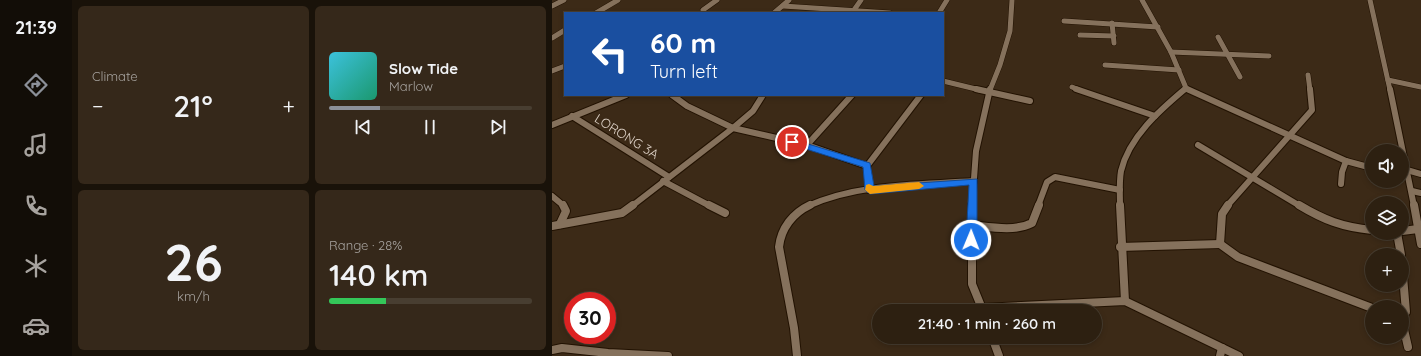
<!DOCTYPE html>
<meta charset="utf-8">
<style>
:root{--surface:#2d2011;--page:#35281a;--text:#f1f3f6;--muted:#a7a39f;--line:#483e31;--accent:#8c9099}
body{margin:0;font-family:Quicksand,sans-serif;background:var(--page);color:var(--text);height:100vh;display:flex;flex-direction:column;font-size:15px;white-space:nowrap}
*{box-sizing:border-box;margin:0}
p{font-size:13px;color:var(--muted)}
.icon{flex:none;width:22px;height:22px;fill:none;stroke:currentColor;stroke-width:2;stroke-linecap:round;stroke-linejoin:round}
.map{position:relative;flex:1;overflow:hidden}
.side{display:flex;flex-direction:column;gap:6px;padding:6px;background:#191209;width:480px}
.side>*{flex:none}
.top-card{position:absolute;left:12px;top:12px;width:380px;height:84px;border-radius:0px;box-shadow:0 2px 6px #0003,0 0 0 1px var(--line);background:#1a4fa0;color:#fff;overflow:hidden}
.buttons{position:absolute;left:813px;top:144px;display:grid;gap:8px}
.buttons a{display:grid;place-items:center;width:44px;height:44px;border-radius:50%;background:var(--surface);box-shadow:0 2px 6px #0003,0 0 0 1px var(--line);font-size:20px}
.speed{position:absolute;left:12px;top:292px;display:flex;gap:8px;font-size:20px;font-weight:700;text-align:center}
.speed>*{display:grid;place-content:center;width:52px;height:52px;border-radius:50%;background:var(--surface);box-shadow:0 2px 6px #0003,0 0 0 1px var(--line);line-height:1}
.speed .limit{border:6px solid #d22;background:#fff;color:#111}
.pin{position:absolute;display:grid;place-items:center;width:34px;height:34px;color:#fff;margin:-17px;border:2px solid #fff;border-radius:50%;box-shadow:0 1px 4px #0007}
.me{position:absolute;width:44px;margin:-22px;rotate:1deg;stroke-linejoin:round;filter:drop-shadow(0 0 3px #0008)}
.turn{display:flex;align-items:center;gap:14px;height:84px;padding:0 20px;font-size:18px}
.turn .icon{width:52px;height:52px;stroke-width:2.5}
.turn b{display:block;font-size:28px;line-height:34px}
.big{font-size:30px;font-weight:600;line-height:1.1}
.side .tile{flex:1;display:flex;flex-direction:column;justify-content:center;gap:6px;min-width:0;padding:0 14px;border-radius:6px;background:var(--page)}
.side .dial{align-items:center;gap:0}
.dial b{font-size:52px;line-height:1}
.song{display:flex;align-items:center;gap:12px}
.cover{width:48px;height:48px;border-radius:6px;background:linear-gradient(135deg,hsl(190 70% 55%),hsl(160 70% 35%))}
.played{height:4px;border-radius:2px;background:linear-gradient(90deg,var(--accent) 25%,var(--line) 25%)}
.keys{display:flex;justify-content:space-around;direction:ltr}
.heat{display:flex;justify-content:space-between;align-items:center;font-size:22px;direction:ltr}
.charge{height:6px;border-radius:3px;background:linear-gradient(90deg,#34c759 28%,var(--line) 0)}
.side .tiles{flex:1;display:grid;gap:6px;grid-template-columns:repeat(2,1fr)}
.trip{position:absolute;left:320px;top:304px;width:230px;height:40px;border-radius:20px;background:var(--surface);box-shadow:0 2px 6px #0003,0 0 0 1px var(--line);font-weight:600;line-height:40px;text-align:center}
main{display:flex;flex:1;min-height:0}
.menu{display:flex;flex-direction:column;width:72px;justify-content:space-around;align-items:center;background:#120d07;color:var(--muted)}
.menu .icon{width:28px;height:28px}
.menu .selected{color:var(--accent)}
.menu b{font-size:18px;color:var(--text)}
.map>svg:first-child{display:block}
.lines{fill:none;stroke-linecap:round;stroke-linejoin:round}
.minor-far2-casing{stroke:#221202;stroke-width:6}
.minor-far1-casing{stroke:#221202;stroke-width:8}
.minor-casing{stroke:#221202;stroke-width:10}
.minor-far2{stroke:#85715c;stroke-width:5}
.minor-far1{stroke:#85715c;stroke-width:6}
.minor{stroke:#85715c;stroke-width:8}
.route{fill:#1a73e8;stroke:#114b97}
.slow{fill:#f59e0b}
.labels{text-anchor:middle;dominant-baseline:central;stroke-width:4;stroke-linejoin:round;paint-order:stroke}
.street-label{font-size:13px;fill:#dcd0c5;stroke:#3c2a17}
</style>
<main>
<nav class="menu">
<b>21:39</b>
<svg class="icon selected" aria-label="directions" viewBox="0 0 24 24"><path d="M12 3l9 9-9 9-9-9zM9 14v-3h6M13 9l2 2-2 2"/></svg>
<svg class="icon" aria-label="music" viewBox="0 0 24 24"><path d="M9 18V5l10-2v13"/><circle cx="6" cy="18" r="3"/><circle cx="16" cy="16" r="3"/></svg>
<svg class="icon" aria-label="phone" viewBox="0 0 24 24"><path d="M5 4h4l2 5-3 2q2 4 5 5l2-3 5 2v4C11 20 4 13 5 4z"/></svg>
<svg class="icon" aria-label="climate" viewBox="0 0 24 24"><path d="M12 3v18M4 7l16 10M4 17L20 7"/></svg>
<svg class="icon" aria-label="car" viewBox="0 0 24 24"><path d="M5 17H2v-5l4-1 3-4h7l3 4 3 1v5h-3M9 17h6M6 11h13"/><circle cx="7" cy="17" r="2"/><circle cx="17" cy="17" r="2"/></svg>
</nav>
<section class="side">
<div class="tiles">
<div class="tile"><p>Climate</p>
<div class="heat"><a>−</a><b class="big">21°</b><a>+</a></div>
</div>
<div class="tile">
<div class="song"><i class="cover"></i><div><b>Slow Tide</b><p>Marlow</p></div></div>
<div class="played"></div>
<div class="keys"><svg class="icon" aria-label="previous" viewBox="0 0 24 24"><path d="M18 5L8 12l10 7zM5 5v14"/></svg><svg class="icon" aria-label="pause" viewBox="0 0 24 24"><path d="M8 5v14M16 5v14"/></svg><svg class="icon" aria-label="next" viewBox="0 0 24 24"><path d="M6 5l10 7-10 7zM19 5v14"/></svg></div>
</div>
<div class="tile dial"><b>26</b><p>km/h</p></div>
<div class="tile"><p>Range · 28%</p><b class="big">140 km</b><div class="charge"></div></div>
</div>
</section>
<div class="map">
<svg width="869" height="356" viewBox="0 0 869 356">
<rect width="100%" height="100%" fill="#3c2a17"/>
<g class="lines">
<g class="minor-far2-casing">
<g id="minor-far2">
<path d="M590 0 619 52 634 88 632 90"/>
<path d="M818 0 838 90"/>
<path d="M0 6 12 0"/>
<path d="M231 6 338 13"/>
<path d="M151 10 165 0"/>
<path d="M302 10 309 0"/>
<path d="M44 13 66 0"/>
<path d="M222 13 237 0"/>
<path d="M387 13 395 0"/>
<path d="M512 21 606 27"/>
<path d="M560 23 562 43"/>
<path d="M528 35 562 36"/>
<path d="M666 37 688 77"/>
<path d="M0 38 13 30"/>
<path d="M619 52 717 56"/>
<path d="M553 65 627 70"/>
<path d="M0 71 13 66"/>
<path d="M756 75 758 90"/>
<path d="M836 80 869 87"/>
<path d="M391 81 428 90"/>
<path d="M520 87 527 90"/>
<path d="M634 88 637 90"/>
<path d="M438 90 448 65 458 31 460 0"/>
</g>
</g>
<g class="minor-far1-casing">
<g id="minor-far1">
<path d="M424 89 478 101"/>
<path d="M524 89 603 116"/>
<path d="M635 89 794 161 820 168"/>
<path d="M838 89 862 206"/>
<path d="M120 95 135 106 181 128 255 145 315 166 317 190"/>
<path d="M20 116 117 177"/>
<path d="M0 125 74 95"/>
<path d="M255 145 300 95"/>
<path d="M646 145 748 206"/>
<path d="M315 166 369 95"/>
<path d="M855 170 869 174"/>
<path d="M111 181 158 206"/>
<path d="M789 184 790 172 794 161"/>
<path d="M860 191 869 193"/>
<path d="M0 196 12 206"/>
<path d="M80 206 181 128 201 111 211 95"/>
<path d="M256 206C307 183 367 185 422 181"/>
<path d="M420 206 424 151 438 89"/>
<path d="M486 206 495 182 503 177 568 190"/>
<path d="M568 206C568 194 567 182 569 171 577 137 608 110 633 89"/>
<path d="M675 206 760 110 758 89"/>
</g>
</g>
<g class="minor-casing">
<g id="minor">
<path d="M157 205 173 213"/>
<path d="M420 205V284L431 311"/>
<path d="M568 205 573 301"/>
<path d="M747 205C772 220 790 227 820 230"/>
<path d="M862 205 869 244"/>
<path d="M8 224 14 211 11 205"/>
<path d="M419 225C438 227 463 232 480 223L487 205"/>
<path d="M0 226 70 213 81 205"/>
<path d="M850 231 866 229"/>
<path d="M845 233 849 255"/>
<path d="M668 244 670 214 676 205"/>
<path d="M668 244 686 257 820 308"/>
<path d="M568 247 668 244"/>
<path d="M850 264 854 312 850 314"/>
<path d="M430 308 573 301 687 356"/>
<path d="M850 321 856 347"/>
<path d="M440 337 447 356"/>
<path d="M0 350 10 348 56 353 116 356"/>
<path d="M245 356 242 328 227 247C229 228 241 213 258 205"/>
<path d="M668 356 670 348"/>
</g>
</g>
<use href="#minor-far2" class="minor-far2"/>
<use href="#minor-far1" class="minor-far1"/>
<use href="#minor" class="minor"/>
</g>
<path class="route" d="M240 139 318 163 322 186 425 179V240L423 243 419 244 414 240 417 185 318 194 313 190 311 167 238 144V140Z"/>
<path class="slow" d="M367 182 372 186 367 189 318 194 313 190 314 185 317 184 321 186Z"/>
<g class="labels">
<g class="street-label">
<text transform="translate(75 136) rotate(32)">LORONG 3A</text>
</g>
</g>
</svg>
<div class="buttons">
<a><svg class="icon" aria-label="sound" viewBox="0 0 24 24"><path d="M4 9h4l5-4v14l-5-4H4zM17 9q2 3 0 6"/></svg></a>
<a><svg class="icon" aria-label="layers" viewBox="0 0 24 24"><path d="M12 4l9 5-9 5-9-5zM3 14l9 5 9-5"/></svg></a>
<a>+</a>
<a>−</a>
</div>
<div class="speed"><div class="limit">30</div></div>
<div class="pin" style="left:240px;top:142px;background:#d93025"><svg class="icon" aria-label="arrive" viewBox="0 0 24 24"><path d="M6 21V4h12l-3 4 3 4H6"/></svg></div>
<svg class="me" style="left:419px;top:240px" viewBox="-20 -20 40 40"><circle r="17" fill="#1a73e8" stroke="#fff" stroke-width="3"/><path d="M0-11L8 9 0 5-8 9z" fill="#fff"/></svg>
<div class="trip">21:40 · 1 min · 260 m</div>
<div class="top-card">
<div class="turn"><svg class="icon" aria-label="left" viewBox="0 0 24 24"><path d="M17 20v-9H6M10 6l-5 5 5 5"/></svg><div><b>60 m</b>Turn left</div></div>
</div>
</div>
</main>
